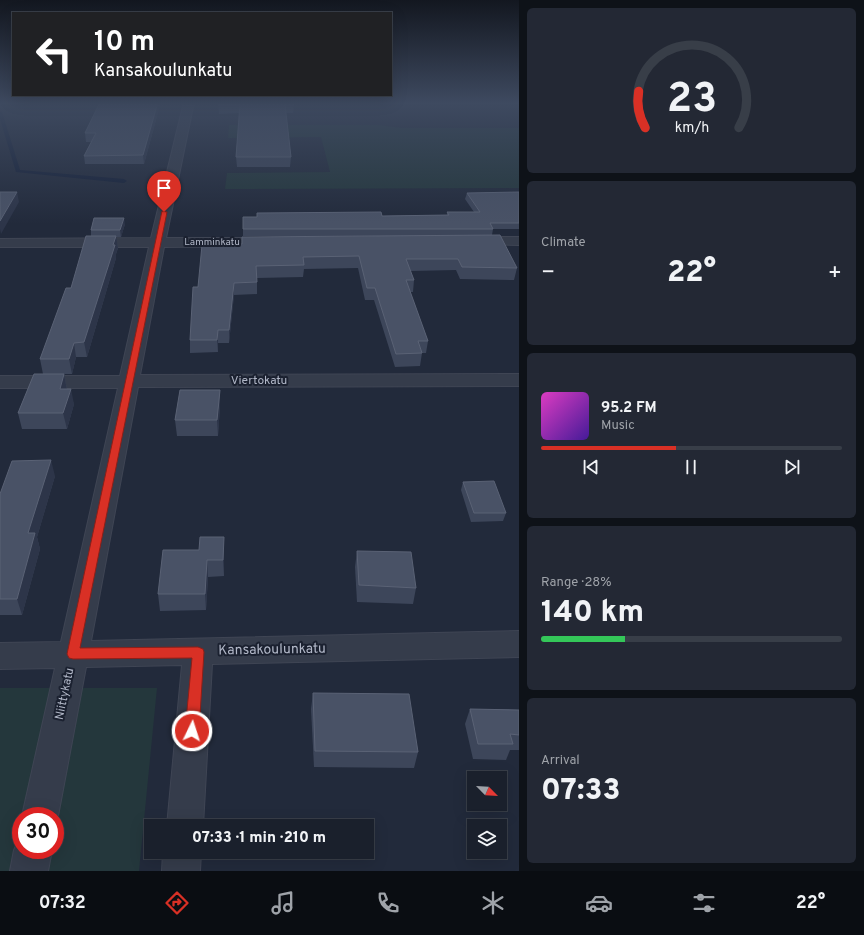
<!DOCTYPE html>
<meta charset="utf-8">
<style>
:root{--surface:#1a202c;--page:#232834;--text:#f1f3f6;--muted:#9fa3a9;--line:#383e48;--accent:#d93025}
body{margin:0;font-family:Overpass,sans-serif;background:var(--page);color:var(--text);height:100vh;display:flex;flex-direction:column;font-size:15px;white-space:nowrap}
*{box-sizing:border-box;margin:0}
p{font-size:13px;color:var(--muted)}
.icon{flex:none;width:22px;height:22px;fill:none;stroke:currentColor;stroke-width:2;stroke-linecap:round;stroke-linejoin:round}
.map{position:relative;flex:1;overflow:hidden}
.panel{display:flex;flex-direction:column;gap:8px;padding:8px;background:#0e1218;width:345px}
.panel>*{flex:none}
.guide{position:absolute;left:12px;top:12px;width:380px;height:84px;border-radius:0px;box-shadow:0 4px 16px #0002,0 0 0 1px var(--line);background:#202124;color:#fff;overflow:hidden}
.needle{width:26px;rotate:114deg}
.tools{position:absolute;left:467px;top:771px;display:grid;gap:8px}
.tools a{display:grid;place-items:center;width:40px;height:40px;border-radius:0px;background:var(--surface);box-shadow:0 4px 16px #0002,0 0 0 1px var(--line);font-size:20px}
.speed{position:absolute;left:12px;top:807px;display:flex;gap:8px;font-size:20px;font-weight:700;text-align:center}
.speed>*{display:grid;place-content:center;width:52px;height:52px;border-radius:50%;background:var(--surface);box-shadow:0 4px 16px #0002,0 0 0 1px var(--line);line-height:1}
.speed .limit{border:6px solid #d22;background:#fff;color:#111}
.pin{position:absolute;display:grid;place-items:center;width:34px;height:34px;color:#fff;margin:-41px -17px;border-radius:50% 50% 50% 0;rotate:-45deg;box-shadow:0 0 4px #0007}
.pin .icon{rotate:45deg}
.me{position:absolute;width:44px;margin:-22px;rotate:4deg;stroke-linejoin:round;filter:drop-shadow(0 0 3px #0008)}
.turn{display:flex;align-items:center;gap:14px;height:84px;padding:0 16px;font-size:18px}
.turn .icon{width:52px;height:52px;stroke-width:2.5}
.turn b{display:block;font-size:28px;line-height:34px}
.big{font-size:30px;font-weight:800;line-height:1.1}
.panel .widget{flex:1;display:flex;flex-direction:column;justify-content:center;gap:6px;min-width:0;padding:0 14px;border-radius:6px;background:var(--page)}
.panel .dial{align-items:center;gap:0}
.dial svg{height:104px;overflow:visible;fill:none;stroke:var(--line);stroke-width:7;stroke-linecap:round;text-anchor:middle}
.dial text{fill:var(--text);stroke:none}
.song{display:flex;align-items:center;gap:12px}
.cover{width:48px;height:48px;border-radius:6px;background:linear-gradient(135deg,hsl(310 70% 55%),hsl(260 70% 35%))}
.played{height:4px;border-radius:2px;background:linear-gradient(90deg,var(--accent) 45%,var(--line) 45%)}
.keys{display:flex;justify-content:space-around;direction:ltr}
.heat{display:flex;justify-content:space-between;align-items:center;font-size:22px;direction:ltr}
.charge{height:6px;border-radius:3px;background:linear-gradient(90deg,#34c759 28%,var(--line) 0)}
.trip{position:absolute;left:144px;top:819px;width:230px;height:40px;border-radius:0px;background:var(--surface);box-shadow:0 4px 16px #0002,0 0 0 1px var(--line);font-weight:800;line-height:40px;text-align:center}
.dock{display:flex;height:64px;justify-content:space-around;align-items:center;background:#0a0d12;color:var(--muted)}
.dock .icon{width:28px;height:28px}
.dock .selected{color:var(--accent)}
.dock b{font-size:18px;color:var(--text)}
main{display:flex;flex:1;min-height:0}
.map>svg:first-child{display:block}
.green{fill:#24373c;fill-rule:evenodd}
.lines{fill:none;stroke-linecap:round;stroke-linejoin:round}
.stream{fill:#152038;fill-rule:evenodd}
.minor-casing{stroke:#3f4554;stroke-width:2}
.minor{fill:#353c4b;fill-rule:evenodd}
.wall{fill:#3d465a}
.shaded-wall{fill:#2d3549}
.building{fill:#495266;stroke:#5a6275}
.route{fill:#d93025;stroke:#8d1f18}
.labels{text-anchor:middle;dominant-baseline:central;stroke-width:4;stroke-linejoin:round;paint-order:stroke}
.far-street-label{font-size:10px;fill:#b1b7c7;stroke:#1b2130}
.street-label{font-size:12px;fill:#b1b7c7;stroke:#1b2130}
.near-street-label{font-size:14px;fill:#b1b7c7;stroke:#1b2130}
</style>
<main>
<div class="map">
<svg width="519" height="871" viewBox="0 0 519 871">
<rect width="100%" height="100%" fill="#222a3b"/>
<g class="green">
<path d="M229 125H379L402 128H519V188L225 189 227 173 330 172 321 137 228 138Z"/>
<path d="M0 688H157L139 871H0ZM21 816H55V850H21Z"/>
</g>
<g class="lines">
<path class="stream" d="M0 111 2 112 20 170 124 179 127 181 124 183 16 172 0 119Z"/>
<g class="minor-casing">
<g id="minor">
<path d="M184 102H194L166 238H272L277 239 279 242 277 245 272 246 164 247 140 375 519 374V386L138 387 91 641 519 631V657L212 664 203 826H167L182 665 86 667 58 816 55 823V816H22L55 668 0 669V643L61 642 118 388H0V376H120L149 247H0V239L151 238Z"/>
<path d="M472 237H519V245L467 244 465 241 467 238Z"/>
<path d="M21 836V850H52L48 871H10L14 850Z"/>
<path d="M163 852H201L200 871H162Z"/>
</g>
</g>
<use href="#minor" class="minor"/>
</g>
<g class="wall">
<path d="M218 102 294 104 293 113H286L291 157 290 167H237L236 157 239 113 219 114Z"/>
<path d="M160 105 144 164H85L84 156 91 142H86L85 133Z"/>
<path d="M519 192V229H493L492 235 517 268 514 280 460 279 456 270 410 271 414 280 413 292H410L428 341 426 353H422L420 366 395 367 374 300H365L358 268 304 269 303 277 257 278V294L234 295 229 343H218V352L190 353V340L198 287 242 244 437 236H243V229L382 216 447 215V212H474L465 199 467 193Z"/>
<path d="M125 224 121 237H116L118 248 116 254V258L87 357H76L72 374H64L67 389 74 404 67 429H22L18 413 43 374 40 359 71 288 91 236V230Z"/>
<path d="M220 390V406L218 436H177L175 420Z"/>
<path d="M55 476 37 537 40 549 22 615H0V494Z"/>
<path d="M463 482 506 513 503 521 471 522 461 490Z"/>
<path d="M224 537V576L208 577 206 610 160 611 158 594 199 550Z"/>
<path d="M357 551 416 588 413 604 357 602 355 567Z"/>
<path d="M313 693 418 752 414 768 314 767 311 709Z"/>
<path d="M470 709 519 710V750H510L506 760 473 759 465 724Z"/>
</g>
<g class="shaded-wall">
<path d="M158 102H160V105L144 164 143 155Z"/>
<path d="M17 192 19 202 1 234 0 229V221Z"/>
<path d="M124 218 125 224 121 237 120 230Z"/>
<path d="M116 236 118 248 116 254V258L87 357 84 342Z"/>
<path d="M234 283V295L229 343V330Z"/>
<path d="M218 330V352L217 340Z"/>
<path d="M74 343 76 357 72 374 69 359Z"/>
<path d="M64 374 67 390 60 389Z"/>
<path d="M71 389 74 404 67 429 63 413Z"/>
<path d="M220 390V406L218 436 217 420Z"/>
<path d="M51 460 55 476 37 537 40 549 22 615 17 599 28 533Z"/>
<path d="M224 537V576L223 560Z"/>
<path d="M207 560 208 577 206 610 205 594Z"/>
</g>
<g class="building">
<path d="M100 102H158L143 155 84 156 96 133H85Z"/>
<path d="M218 102H293L294 104H285L291 157H236L240 104 218 105Z"/>
<path d="M0 192H17L0 221Z"/>
<path d="M519 192V223H490L493 229H243V217H257V213L381 212 382 216 449 215 447 212H480L467 193Z"/>
<path d="M94 218H124L120 230H91Z"/>
<path d="M500 235 517 268 462 267 458 259H406L414 280H406L428 341H418L422 353 396 354 375 288H367L359 256 303 257 304 265 256 266 257 282 234 283 229 330H218L217 340H190L193 287H198L202 245 242 244V237Z"/>
<path d="M86 236H116L113 245H115L84 342 74 343 69 359H40L66 288H71Z"/>
<path d="M34 374H64L60 389H71L63 413H18Z"/>
<path d="M180 390H220L217 420H175Z"/>
<path d="M51 460 28 533H35L17 599H0V494L12 461Z"/>
<path d="M494 481 506 513H474L463 482Z"/>
<path d="M200 537H224L223 560H207L205 594H158L163 550H199Z"/>
<path d="M357 551 411 552 416 588 359 585Z"/>
<path d="M313 693 409 694 418 752 315 751Z"/>
<path d="M470 709 519 710V735L510 734 513 744H478Z"/>
</g>
<linearGradient id="sky" x2="0" y2="1"><stop stop-color="#131720"/><stop offset="0.46" stop-color="#3e4a60"/><stop offset="1" stop-color="#3e4a60" stop-opacity="0"/></linearGradient>
<rect width="519" height="224" fill="url(#sky)"/>
<path class="route" d="M162 211 167 212 80 648 198 647 203 649 204 652 199 731 197 736 192 738 187 736 185 731 192 658 73 659 69 658 67 654Z"/>
<g class="labels">
<g class="far-street-label">
<text x="212" y="242">Lamminkatu</text>
</g>
<g class="street-label">
<text x="259" y="381">Viertokatu</text>
<text transform="translate(65 694) rotate(-78)">Niittykatu</text>
</g>
<g class="near-street-label">
<text transform="translate(272 650) rotate(-1)">Kansakoulunkatu</text>
</g>
</g>
</svg>
<div class="tools">
<a><svg class="needle" viewBox="-14 -14 28 28"><path d="M0-13l5 13h-10z" fill="#e53935"/><path d="M0 13l5-13h-10z" fill="#9fa3a9"/></svg></a>
<a><svg class="icon" aria-label="layers" viewBox="0 0 24 24"><path d="M12 4l9 5-9 5-9-5zM3 14l9 5 9-5"/></svg></a>
</div>
<div class="speed"><div class="limit">30</div></div>
<div class="pin" style="left:164px;top:212px;background:#d93025"><svg class="icon" aria-label="arrive" viewBox="0 0 24 24"><path d="M6 21V4h12l-3 4 3 4H6"/></svg></div>
<svg class="me" style="left:192px;top:731px" viewBox="-20 -20 40 40"><circle r="17" fill="#d93025" stroke="#fff" stroke-width="3"/><path d="M0-11L8 9 0 5-8 9z" fill="#fff"/></svg>
<div class="trip">07:33 · 1 min · 210 m</div>
<div class="guide">
<div class="turn"><svg class="icon" aria-label="left" viewBox="0 0 24 24"><path d="M17 20v-9H6M10 6l-5 5 5 5"/></svg><div><b>10 m</b>Kansakoulunkatu</div></div>
</div>
</div>
<section class="panel">
<div class="widget dial"><svg viewBox="0 0 100 80">
<path d="M14 69A42 42 0 1 1 86 69"/>
<path d="M14 69A42 42 0 0 1 9 41" stroke="#d93025"/>
<text x="50" y="56" font-size="32" font-weight="700">23</text>
<text x="50" y="72" font-size="11">km/h</text>
</svg></div>
<div class="widget"><p>Climate</p>
<div class="heat"><a>−</a><b class="big">22°</b><a>+</a></div>
</div>
<div class="widget">
<div class="song"><i class="cover"></i><div><b>95.2 FM</b><p>Music</p></div></div>
<div class="played"></div>
<div class="keys"><svg class="icon" aria-label="previous" viewBox="0 0 24 24"><path d="M18 5L8 12l10 7zM5 5v14"/></svg><svg class="icon" aria-label="pause" viewBox="0 0 24 24"><path d="M8 5v14M16 5v14"/></svg><svg class="icon" aria-label="next" viewBox="0 0 24 24"><path d="M6 5l10 7-10 7zM19 5v14"/></svg></div>
</div>
<div class="widget"><p>Range · 28%</p><b class="big">140 km</b><div class="charge"></div></div>
<div class="widget"><p>Arrival</p><b class="big">07:33</b></div>
</section>
</main>
<nav class="dock">
<b>07:32</b>
<svg class="icon selected" aria-label="directions" viewBox="0 0 24 24"><path d="M12 3l9 9-9 9-9-9zM9 14v-3h6M13 9l2 2-2 2"/></svg>
<svg class="icon" aria-label="music" viewBox="0 0 24 24"><path d="M9 18V5l10-2v13"/><circle cx="6" cy="18" r="3"/><circle cx="16" cy="16" r="3"/></svg>
<svg class="icon" aria-label="phone" viewBox="0 0 24 24"><path d="M5 4h4l2 5-3 2q2 4 5 5l2-3 5 2v4C11 20 4 13 5 4z"/></svg>
<svg class="icon" aria-label="climate" viewBox="0 0 24 24"><path d="M12 3v18M4 7l16 10M4 17L20 7"/></svg>
<svg class="icon" aria-label="car" viewBox="0 0 24 24"><path d="M5 17H2v-5l4-1 3-4h7l3 4 3 1v5h-3M9 17h6M6 11h13"/><circle cx="7" cy="17" r="2"/><circle cx="17" cy="17" r="2"/></svg>
<svg class="icon" aria-label="filters" viewBox="0 0 24 24"><path d="M4 7h16M4 17h16"/><circle cx="9" cy="7" r="2"/><circle cx="15" cy="17" r="2"/></svg>
<b>22°</b>
</nav>
